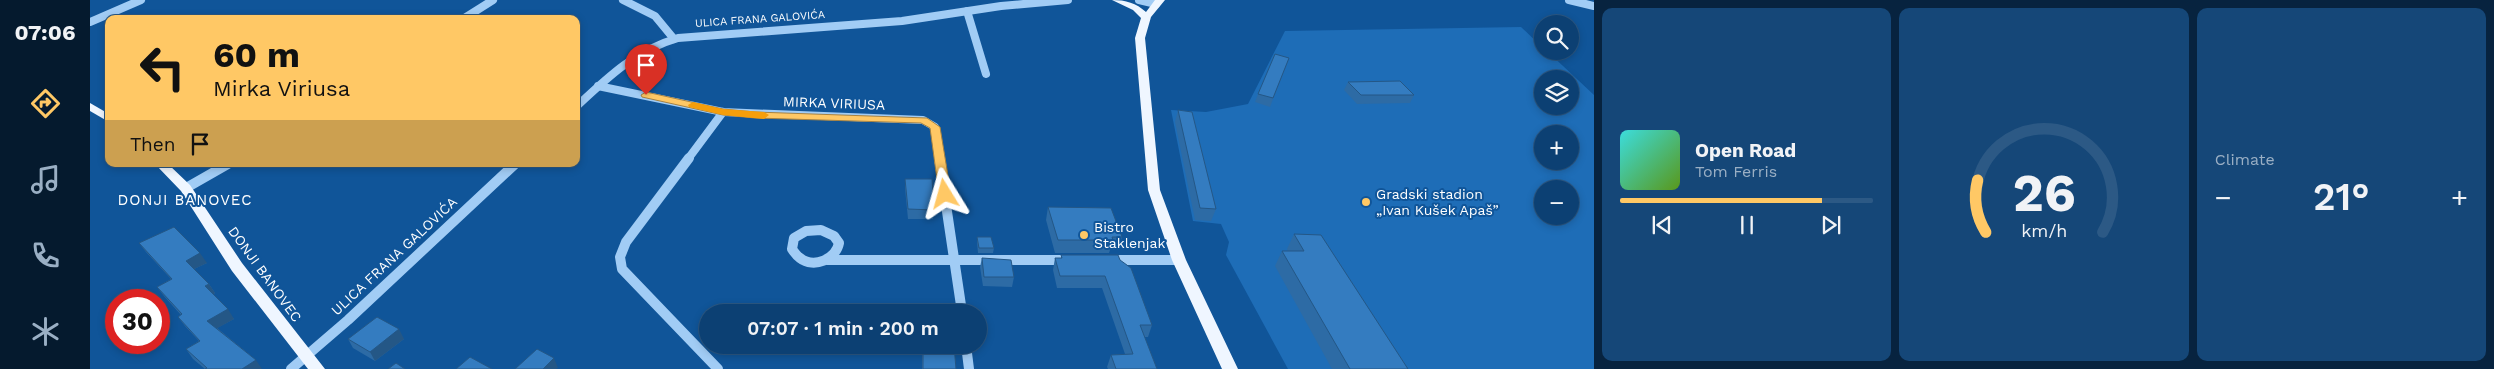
<!DOCTYPE html>
<meta charset="utf-8">
<style>
:root{--surface:#0c4073;--page:#154778;--text:#f1f3f6;--muted:#9aafc4;--line:#2c5985;--accent:#ffc865}
body{margin:0;font-family:"Work Sans",sans-serif;background:var(--page);color:var(--text);height:100vh;display:flex;flex-direction:column;font-size:19px;white-space:nowrap}
*{box-sizing:border-box;margin:0}
p{font-size:16px;color:var(--muted)}
.icon{flex:none;width:28px;height:28px;fill:none;stroke:currentColor;stroke-width:2;stroke-linecap:round;stroke-linejoin:round}
.map{position:relative;flex:1;overflow:hidden}
.sheet{display:flex;flex-direction:column;gap:8px;padding:8px;background:#07233f;width:900px}
.sheet>*{flex:none}
.banner{position:absolute;left:15px;top:15px;width:475px;height:152px;border-radius:10px;box-shadow:0 2px 8px #0003,0 0 0 1px var(--line);background:#ffc865;color:#111;overflow:hidden}
.controls{position:absolute;left:1444px;top:15px;display:grid;gap:10px}
.controls a{display:grid;place-items:center;width:45px;height:45px;border-radius:50%;background:var(--surface);box-shadow:0 2px 8px #0003,0 0 0 1px var(--line);font-size:25px}
.speed{position:absolute;left:15px;top:289px;display:flex;gap:10px;font-size:25px;font-weight:700;text-align:center}
.speed>*{display:grid;place-content:center;width:65px;height:65px;border-radius:50%;background:var(--surface);box-shadow:0 2px 8px #0003,0 0 0 1px var(--line);line-height:1}
.speed .limit{border:8px solid #d22;background:#fff;color:#111}
.pin{position:absolute;display:grid;place-items:center;width:42px;height:42px;color:#fff;margin:-51px -21px;border-radius:50% 50% 50% 0;rotate:-45deg;box-shadow:0 0 5px #0007}
.pin .icon{rotate:45deg}
.me{position:absolute;width:55px;margin:-28px;rotate:352deg;stroke-linejoin:round;filter:drop-shadow(0 0 4px #0008)}
.turn{display:flex;align-items:center;gap:18px;height:105px;padding:0 25px;font-size:22px}
.turn .icon{width:65px;height:65px;stroke-width:2.5}
.turn b{display:block;font-size:35px;line-height:42px}
.then{display:flex;align-items:center;height:48px;padding:0 25px;background:#0003;gap:10px;font-size:19px}
.big{font-size:38px;font-weight:600;line-height:1.1}
.sheet .tile{flex:1;display:flex;flex-direction:column;justify-content:center;gap:8px;min-width:0;padding:0 18px;border-radius:10px;background:var(--page)}
.sheet .dial{align-items:center;gap:0}
.dial svg{height:130px;overflow:visible;fill:none;stroke:var(--line);stroke-width:7;stroke-linecap:round;text-anchor:middle}
.dial text{fill:var(--text);stroke:none}
.song{display:flex;align-items:center;gap:15px}
.cover{width:60px;height:60px;border-radius:8px;background:linear-gradient(135deg,hsl(180 70% 55%),hsl(90 70% 35%))}
.played{height:5px;border-radius:2px;background:linear-gradient(90deg,var(--accent) 80%,var(--line) 80%)}
.keys{display:flex;justify-content:space-around;direction:ltr}
.heat{display:flex;justify-content:space-between;align-items:center;font-size:28px;direction:ltr}
.sheet .tiles{flex:1;display:grid;gap:8px;grid-template-columns:repeat(3,1fr)}
.trip{position:absolute;left:609px;top:304px;width:288px;height:50px;border-radius:25px;background:var(--surface);box-shadow:0 2px 8px #0003,0 0 0 1px var(--line);font-weight:600;line-height:50px;text-align:center}
main{display:flex;flex:1;min-height:0}
.dock{display:flex;flex-direction:column;width:90px;justify-content:space-around;align-items:center;background:#051a2e;color:var(--muted)}
.dock .icon{width:35px;height:35px}
.dock .current{color:var(--accent)}
.dock b{font-size:22px;color:var(--text)}
.map>svg:first-child{display:block}
.green{fill:#1e6db7;fill-rule:evenodd}
.lines{fill:none;stroke-linecap:round;stroke-linejoin:round}
.minor-far1{stroke:#a1ccf5;stroke-width:8}
.minor{stroke:#a1ccf5;stroke-width:10}
.major{fill:#eff6ff;fill-rule:evenodd}
.wall{fill:#2d6ba5}
.shaded-wall{fill:#245786}
.building{fill:#347cc0;stroke:#245786}
.route{fill:#ffc865;stroke:#a68242}
.slow{fill:#f59e0b}
.poi-dot{fill:#ffc865;stroke:#105599;stroke-width:2}
.labels{text-anchor:middle;dominant-baseline:central;stroke-width:4;stroke-linejoin:round;paint-order:stroke}
.far-street-label{font-size:11px;fill:#fff;stroke:#105599}
.street-label{font-size:14px;fill:#fff;stroke:#105599}
.poi-label{font-size:14px;fill:#fff;stroke:#105599;text-anchor:start}
.neighbourhood-label{font-size:15px;letter-spacing:1px;fill:#fff;stroke:#105599}
</style>
<main>
<nav class="dock">
<b>07:06</b>
<svg class="icon current" aria-label="directions" viewBox="0 0 24 24"><path d="M12 3l9 9-9 9-9-9zM9 14v-3h6M13 9l2 2-2 2"/></svg>
<svg class="icon" aria-label="music" viewBox="0 0 24 24"><path d="M9 18V5l10-2v13"/><circle cx="6" cy="18" r="3"/><circle cx="16" cy="16" r="3"/></svg>
<svg class="icon" aria-label="phone" viewBox="0 0 24 24"><path d="M5 4h4l2 5-3 2q2 4 5 5l2-3 5 2v4C11 20 4 13 5 4z"/></svg>
<svg class="icon" aria-label="climate" viewBox="0 0 24 24"><path d="M12 3v18M4 7l16 10M4 17L20 7"/></svg>
</nav>
<div class="map">
<svg width="1504" height="369" viewBox="0 0 1504 369">
<rect width="100%" height="100%" fill="#105599"/>
<path class="green" d="M1431 27 1452 47V51H1457L1504 95V369H1198L1136 255 1139 242 1131 224 1103 221 1081 110 1116 112 1158 104 1195 31ZM1452 79H1480V106H1452ZM1452 134H1480V161H1452ZM1452 189H1480V216H1452Z"/>
<g class="lines">
<g class="minor-far1">
<path d="M533 0 565 16 584 39"/>
<path d="M1049 0 1066 4"/>
<path d="M1479 0 1504 6"/>
<path d="M877 11 896 74"/>
<path d="M373 19 403 0"/>
<path d="M0 22 51 0"/>
<path d="M508 86 633 112 833 120 845 127 850 159"/>
<path d="M486 107C518 77 546 50 588 38L812 21 911 6 978 0"/>
<path d="M598 159 633 112"/>
</g>
<g class="minor">
<path d="M599 158 536 242 530 257 532 269 628 369"/>
<path d="M849 158 872 312"/>
<path d="M96 188 138 164"/>
<path d="M731 230 744 236 749 243C746 259 724 269 710 258 707 256 704 252 702 249L704 238 716 231Z"/>
<path d="M737 260H977"/>
<path d="M1017 260H1089"/>
<path d="M876 345 879 369"/>
<path d="M201 369 258 320 425 164"/>
</g>
<g class="major">
<path d="M1022 0C1036 0 1046 3 1056 12L1065 0H1075L1061 17 1055 38 1070 190 1096 260 1148 369H1132L1082 260 1058 190 1045 38 1051 18 1043 10Z"/>
<path d="M0 103 19 114V122L0 111Z"/>
<path d="M65 164H78L100 185 152 263 235 369H218L142 271 91 191Z"/>
</g>
</g>
<g class="wall">
<path d="M1199 58 1180 107 1165 102 1168 94Z"/>
<path d="M1258 82 1324 95 1320 103 1267 104 1254 90Z"/>
<path d="M1088 110 1126 209 1121 221 1105 220 1085 122Z"/>
<path d="M815 179 844 210 843 219H818L815 188Z"/>
<path d="M958 207 1032 237 1029 250H1020L1019 253H965L956 220Z"/>
<path d="M1204 234 1318 369H1242L1185 266 1192 251H1198L1197 249Z"/>
<path d="M887 237 904 248 903 253H888L887 242Z"/>
<path d="M49 243 117 263 104 269 119 284 125 293 123 295 144 319 127 328 166 360 115 369 103 359 96 349 109 341 95 326 88 317 91 315 74 296 67 287 81 279 56 252Z"/>
<path d="M971 255 1030 260 1062 325 1058 337H1054L1067 369H1018L1017 367 1021 355 1035 354 1012 288H967L963 270 965 258H971Z"/>
<path d="M892 258 924 277 922 287 893 286 890 267Z"/>
<path d="M258 339H314L285 361 263 348Z"/>
<path d="M832 345H864L866 369H832Z"/>
</g>
<g class="shaded-wall">
<path d="M110 253 117 263 102 270 96 261Z"/>
<path d="M119 284 125 293 122 296 115 286Z"/>
<path d="M138 309 144 319 124 330 117 321Z"/>
<path d="M309 329 314 339 285 361 280 352Z"/>
<path d="M464 358 468 368 466 369H453Z"/>
<path d="M166 360 172 369H152Z"/>
</g>
<g class="building">
<path d="M1185 54 1199 58 1183 98 1168 94Z"/>
<path d="M1310 81 1324 95H1271L1258 82Z"/>
<path d="M1088 110 1102 112 1126 209 1110 208Z"/>
<path d="M815 179H842L844 210 818 209Z"/>
<path d="M958 207 1021 208 1032 237H1022L1023 240H968Z"/>
<path d="M84 227 110 253 96 261 119 284 115 286 138 309 117 321 166 360 152 369H115L117 368 96 349 110 341 88 317 92 314 67 287 82 279 49 243Z"/>
<path d="M1204 234 1231 235 1318 369H1260L1192 251H1214Z"/>
<path d="M887 237H901L904 248H889Z"/>
<path d="M971 255H1028L1030 260 1041 268 1062 325H1050L1067 369H1026L1021 355 1043 354 1015 276H970L965 258H972Z"/>
<path d="M892 258 921 260 924 277H894Z"/>
<path d="M287 317 309 329 280 352 258 339Z"/>
<path d="M833 345H864L866 369H833Z"/>
<path d="M447 349 464 358 453 369H425Z"/>
<path d="M380 357 402 369H366Z"/>
<path d="M306 363 315 369H298Z"/>
</g>
<path class="route" d="M556 92 633 109 665 112 837 118 850 127 861 194 855 198 849 194 840 128 831 123 665 118 633 115 552 97 551 95Z"/>
<path class="slow" d="M603 102 633 109 674 112 679 115 674 119 633 115 599 107 598 105Z"/>
<g class="poi-dot">
<circle cx="1276" cy="202" r="5"/>
<circle cx="994" cy="235" r="5"/>
</g>
<g class="labels">
<g class="far-street-label">
<text transform="translate(670 19) rotate(-4)">ULICA FRANA GALOVIĆA</text>
</g>
<g class="street-label">
<text transform="translate(744 103) rotate(2)">MIRKA VIRIUSA</text>
<text transform="translate(304 256) rotate(-43)">ULICA FRANA GALOVIĆA</text>
<text transform="translate(175 274) rotate(54)">DONJI BANOVEC</text>
</g>
<g class="poi-label">
<text x="1286" y="194">Gradski stadion<tspan x="1286" dy="16">„Ivan Kušek Apaš”</tspan></text>
<text x="1004" y="227">Bistro<tspan x="1004" dy="16">Staklenjak</tspan></text>
</g>
<g class="neighbourhood-label">
<text x="95" y="200">DONJI BANOVEC</text>
</g>
</g>
</svg>
<div class="controls">
<a><svg class="icon" aria-label="search" viewBox="0 0 24 24"><circle cx="10" cy="10" r="6"/><path d="M15 15l6 6"/></svg></a>
<a><svg class="icon" aria-label="layers" viewBox="0 0 24 24"><path d="M12 4l9 5-9 5-9-5zM3 14l9 5 9-5"/></svg></a>
<a>+</a>
<a>−</a>
</div>
<div class="speed"><div class="limit">30</div></div>
<div class="pin" style="left:556px;top:95px;background:#d93025"><svg class="icon" aria-label="arrive" viewBox="0 0 24 24"><path d="M6 21V4h12l-3 4 3 4H6"/></svg></div>
<svg class="me" style="left:855px;top:194px" viewBox="-20 -20 40 40"><path d="M0-17L14 15 0 8-14 15z" fill="#ffc865" stroke="#fff" stroke-width="4"/></svg>
<div class="trip">07:07 · 1 min · 200 m</div>
<div class="banner">
<div class="turn"><svg class="icon" aria-label="left" viewBox="0 0 24 24"><path d="M17 20v-9H6M10 6l-5 5 5 5"/></svg><div><b>60 m</b>Mirka Viriusa</div></div>
<div class="then">Then<svg class="icon" aria-label="arrive" viewBox="0 0 24 24"><path d="M6 21V4h12l-3 4 3 4H6"/></svg></div>
</div>
</div>
<section class="sheet">
<div class="tiles">
<div class="tile">
<div class="song"><i class="cover"></i><div><b>Open Road</b><p>Tom Ferris</p></div></div>
<div class="played"></div>
<div class="keys"><svg class="icon" aria-label="previous" viewBox="0 0 24 24"><path d="M18 5L8 12l10 7zM5 5v14"/></svg><svg class="icon" aria-label="pause" viewBox="0 0 24 24"><path d="M8 5v14M16 5v14"/></svg><svg class="icon" aria-label="next" viewBox="0 0 24 24"><path d="M6 5l10 7-10 7zM19 5v14"/></svg></div>
</div>
<div class="tile dial"><svg viewBox="0 0 100 80">
<path d="M14 69A42 42 0 1 1 86 69"/>
<path d="M14 69A42 42 0 0 1 9 37" stroke="#ffc865"/>
<text x="50" y="56" font-size="32" font-weight="700">26</text>
<text x="50" y="72" font-size="11">km/h</text>
</svg></div>
<div class="tile"><p>Climate</p>
<div class="heat"><a>−</a><b class="big">21°</b><a>+</a></div>
</div>
</div>
</section>
</main>
